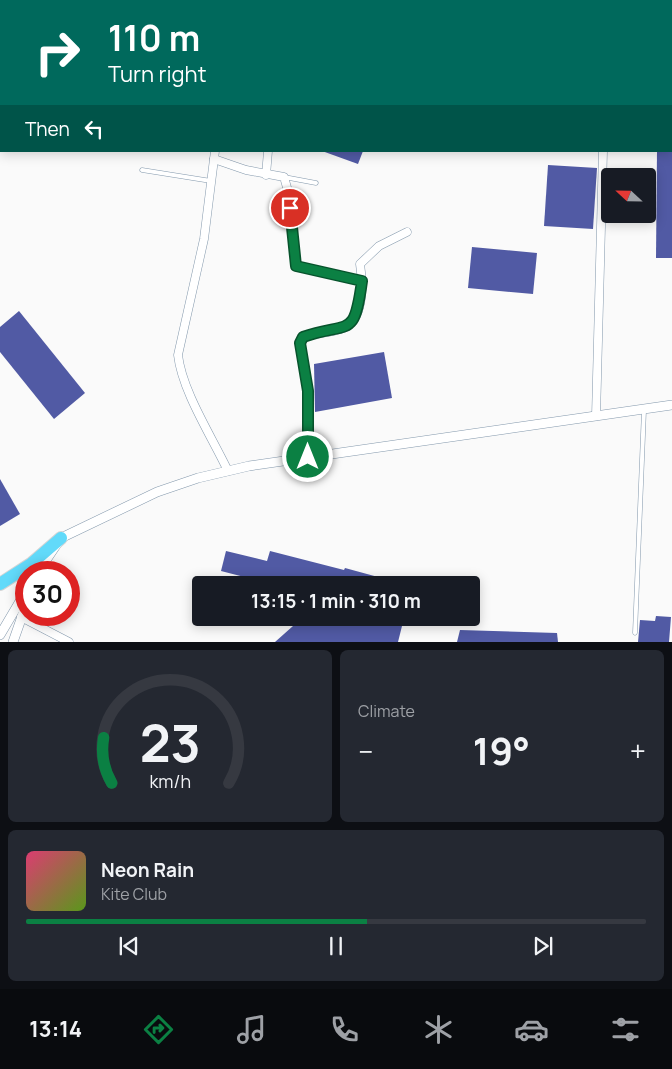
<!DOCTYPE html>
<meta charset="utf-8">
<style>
:root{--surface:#171b24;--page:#242831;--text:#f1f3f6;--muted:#9ea1a6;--line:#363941;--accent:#0b8043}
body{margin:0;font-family:Manrope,sans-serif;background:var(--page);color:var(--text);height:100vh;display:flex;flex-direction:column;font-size:19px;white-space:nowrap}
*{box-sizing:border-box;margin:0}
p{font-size:16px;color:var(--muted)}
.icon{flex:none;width:28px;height:28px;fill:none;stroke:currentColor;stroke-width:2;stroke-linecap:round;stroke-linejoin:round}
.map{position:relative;height:642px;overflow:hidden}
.side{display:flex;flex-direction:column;gap:8px;padding:8px;background:#0d0f14;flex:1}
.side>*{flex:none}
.hud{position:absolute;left:0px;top:0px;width:672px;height:152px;box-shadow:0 2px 12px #0003;background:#00695c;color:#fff;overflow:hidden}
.needle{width:32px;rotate:292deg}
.tools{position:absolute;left:601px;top:168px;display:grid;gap:10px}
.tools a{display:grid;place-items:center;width:55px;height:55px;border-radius:5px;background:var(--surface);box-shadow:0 2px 12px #0003;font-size:25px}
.speed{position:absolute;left:15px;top:561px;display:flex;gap:10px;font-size:25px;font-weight:700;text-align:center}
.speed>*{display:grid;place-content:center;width:65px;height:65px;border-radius:50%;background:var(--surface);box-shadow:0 2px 12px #0003;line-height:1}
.speed .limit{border:8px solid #d22;background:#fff;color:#111}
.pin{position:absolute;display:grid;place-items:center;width:42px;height:42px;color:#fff;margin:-21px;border:2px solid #fff;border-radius:50%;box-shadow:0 1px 5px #0007}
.me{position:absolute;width:55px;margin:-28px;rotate:0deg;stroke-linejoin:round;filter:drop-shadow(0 0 4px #0008)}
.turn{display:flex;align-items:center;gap:18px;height:105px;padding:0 25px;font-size:22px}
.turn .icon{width:65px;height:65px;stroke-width:2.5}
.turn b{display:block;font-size:35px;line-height:42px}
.then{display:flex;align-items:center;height:48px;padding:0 25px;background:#0003;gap:10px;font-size:19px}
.big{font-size:38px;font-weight:700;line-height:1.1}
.side .widget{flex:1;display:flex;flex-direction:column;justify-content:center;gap:8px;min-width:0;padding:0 18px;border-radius:8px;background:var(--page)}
.side .dial{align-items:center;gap:0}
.dial svg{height:130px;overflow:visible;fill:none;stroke:var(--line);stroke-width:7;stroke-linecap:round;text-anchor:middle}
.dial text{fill:var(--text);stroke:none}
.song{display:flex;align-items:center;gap:15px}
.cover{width:60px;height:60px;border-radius:8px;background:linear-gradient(135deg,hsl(340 70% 55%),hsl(90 70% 35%))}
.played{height:5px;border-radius:2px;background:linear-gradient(90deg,var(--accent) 55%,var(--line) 55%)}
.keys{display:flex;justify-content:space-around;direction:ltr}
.heat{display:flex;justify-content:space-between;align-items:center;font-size:28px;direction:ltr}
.side .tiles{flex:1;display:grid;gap:8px;grid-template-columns:1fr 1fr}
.widget:last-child{grid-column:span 2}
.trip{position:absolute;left:192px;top:576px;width:288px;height:50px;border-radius:5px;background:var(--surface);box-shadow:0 2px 12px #0003;font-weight:700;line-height:50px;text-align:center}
.tabs{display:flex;height:80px;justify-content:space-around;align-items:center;background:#090b0e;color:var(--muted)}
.tabs .icon{width:35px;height:35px}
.tabs .selected{color:var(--accent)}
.tabs b{font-size:22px;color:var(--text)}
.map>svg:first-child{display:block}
.building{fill:#515aa4}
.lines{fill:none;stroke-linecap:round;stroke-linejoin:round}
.service-casing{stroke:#8398ac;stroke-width:5}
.minor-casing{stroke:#8398ac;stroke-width:9}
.tertiary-casing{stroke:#8398ac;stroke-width:10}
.trunk-casing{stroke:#d3d4d5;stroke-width:14}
.service{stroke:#fff;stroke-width:4}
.minor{stroke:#fff;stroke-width:8}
.tertiary{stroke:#fff;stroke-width:9}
.trunk{stroke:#62dafa;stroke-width:12}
.route-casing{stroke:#07532c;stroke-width:12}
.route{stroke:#0b8043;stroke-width:9}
</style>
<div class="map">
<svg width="672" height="642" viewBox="0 0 672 642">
<rect width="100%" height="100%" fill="#fafafa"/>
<g class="building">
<path d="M322 151H363L358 164Z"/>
<path d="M657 151H672V258H656Z"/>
<path d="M548 165 597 168 593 229 544 226Z"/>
<path d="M472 247 537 253 533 294 468 288Z"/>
<path d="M19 311 85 393 54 419 0 352V327Z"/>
<path d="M384 352 392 398 315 412 314 364Z"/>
<path d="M0 479 20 514 0 526Z"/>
<path d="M226 551 267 561 270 551 344 570 345 568 400 583V585H275L221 571Z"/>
<path d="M656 616 671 617 669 642H638L640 620 655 621Z"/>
<path d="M302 618H404L398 642H275Z"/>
<path d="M460 630 557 633 558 642H457Z"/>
</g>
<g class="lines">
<g class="service-casing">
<g id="service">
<path d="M142 170 211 181"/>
<path d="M284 177 316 183"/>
<path d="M635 633 644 410"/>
</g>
</g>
<g class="minor-casing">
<g id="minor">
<path d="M200 0V1"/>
<path d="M117 1V0"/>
<path d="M267 1V0"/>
<path d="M607 1V0"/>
<path d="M215 151 204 239 178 355C182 391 212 437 228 471"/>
<path d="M214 159 246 170 284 177 288 191 296 266 362 281"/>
<path d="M266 175 268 151"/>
<path d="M596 416 603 151"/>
<path d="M308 457V391L300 343 303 337C316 333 329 333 341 329 365 322 363 283 360 264L379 246 407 232"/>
<path d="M21 617 69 642"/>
</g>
</g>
<g class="tertiary-casing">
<g id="tertiary">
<path d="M38 572 61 538 157 492 198 478 249 466 672 405"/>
<path d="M0 635 26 591"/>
<path d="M13 642 26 605"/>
</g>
</g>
<g class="trunk-casing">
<path id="trunk" d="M0 584 31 564 61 538"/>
</g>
<use href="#service" class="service"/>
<use href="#minor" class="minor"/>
<use href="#tertiary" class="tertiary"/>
<use href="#trunk" class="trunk"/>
</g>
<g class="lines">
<g class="route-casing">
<path id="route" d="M290 208 296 266 362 281C354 340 350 321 303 337L300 343 308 391V457"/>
</g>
<use href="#route" class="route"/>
</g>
</svg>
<div class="tools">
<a><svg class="needle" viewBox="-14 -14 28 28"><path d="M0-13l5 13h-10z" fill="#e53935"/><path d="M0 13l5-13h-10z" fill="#9ea1a6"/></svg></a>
</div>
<div class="speed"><div class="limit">30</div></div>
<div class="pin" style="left:290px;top:208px;background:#d93025"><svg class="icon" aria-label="arrive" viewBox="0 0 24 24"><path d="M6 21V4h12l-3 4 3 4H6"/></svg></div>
<svg class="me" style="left:308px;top:457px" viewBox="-20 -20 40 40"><circle r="17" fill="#0b8043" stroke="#fff" stroke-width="3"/><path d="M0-11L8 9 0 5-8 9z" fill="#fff"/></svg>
<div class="trip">13:15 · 1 min · 310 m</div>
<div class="hud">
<div class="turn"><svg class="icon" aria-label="right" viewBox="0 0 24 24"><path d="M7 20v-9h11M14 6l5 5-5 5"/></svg><div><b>110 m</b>Turn right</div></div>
<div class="then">Then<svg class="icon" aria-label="left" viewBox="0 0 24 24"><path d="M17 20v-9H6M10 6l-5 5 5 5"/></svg></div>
</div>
</div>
<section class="side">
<div class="tiles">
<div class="widget dial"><svg viewBox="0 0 100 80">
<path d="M14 69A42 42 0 1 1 86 69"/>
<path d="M14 69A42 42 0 0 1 9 41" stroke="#0b8043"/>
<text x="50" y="56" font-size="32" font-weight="700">23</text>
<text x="50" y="72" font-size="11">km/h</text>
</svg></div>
<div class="widget"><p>Climate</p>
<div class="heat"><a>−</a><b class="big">19°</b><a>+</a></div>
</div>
<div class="widget">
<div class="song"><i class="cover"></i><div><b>Neon Rain</b><p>Kite Club</p></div></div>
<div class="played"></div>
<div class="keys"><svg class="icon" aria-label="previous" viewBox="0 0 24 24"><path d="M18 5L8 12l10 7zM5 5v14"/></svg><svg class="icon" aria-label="pause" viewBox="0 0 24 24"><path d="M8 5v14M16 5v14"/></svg><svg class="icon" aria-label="next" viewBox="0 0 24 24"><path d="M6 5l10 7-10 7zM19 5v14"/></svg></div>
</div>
</div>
</section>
<nav class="tabs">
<b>13:14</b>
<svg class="icon selected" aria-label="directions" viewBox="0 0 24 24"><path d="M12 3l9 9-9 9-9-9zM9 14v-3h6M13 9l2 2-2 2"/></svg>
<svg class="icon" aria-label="music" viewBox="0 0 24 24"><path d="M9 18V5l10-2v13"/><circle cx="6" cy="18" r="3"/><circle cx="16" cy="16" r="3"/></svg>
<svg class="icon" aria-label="phone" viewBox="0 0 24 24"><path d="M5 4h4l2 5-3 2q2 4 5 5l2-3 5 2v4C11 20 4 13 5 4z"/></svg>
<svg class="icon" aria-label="climate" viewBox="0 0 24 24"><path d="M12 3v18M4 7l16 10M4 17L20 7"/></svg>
<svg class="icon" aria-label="car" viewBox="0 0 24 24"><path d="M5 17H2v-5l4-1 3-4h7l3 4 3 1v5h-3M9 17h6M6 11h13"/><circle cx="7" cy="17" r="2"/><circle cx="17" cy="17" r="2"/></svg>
<svg class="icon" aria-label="filters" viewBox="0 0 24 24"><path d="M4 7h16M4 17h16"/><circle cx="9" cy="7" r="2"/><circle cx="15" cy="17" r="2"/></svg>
</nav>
